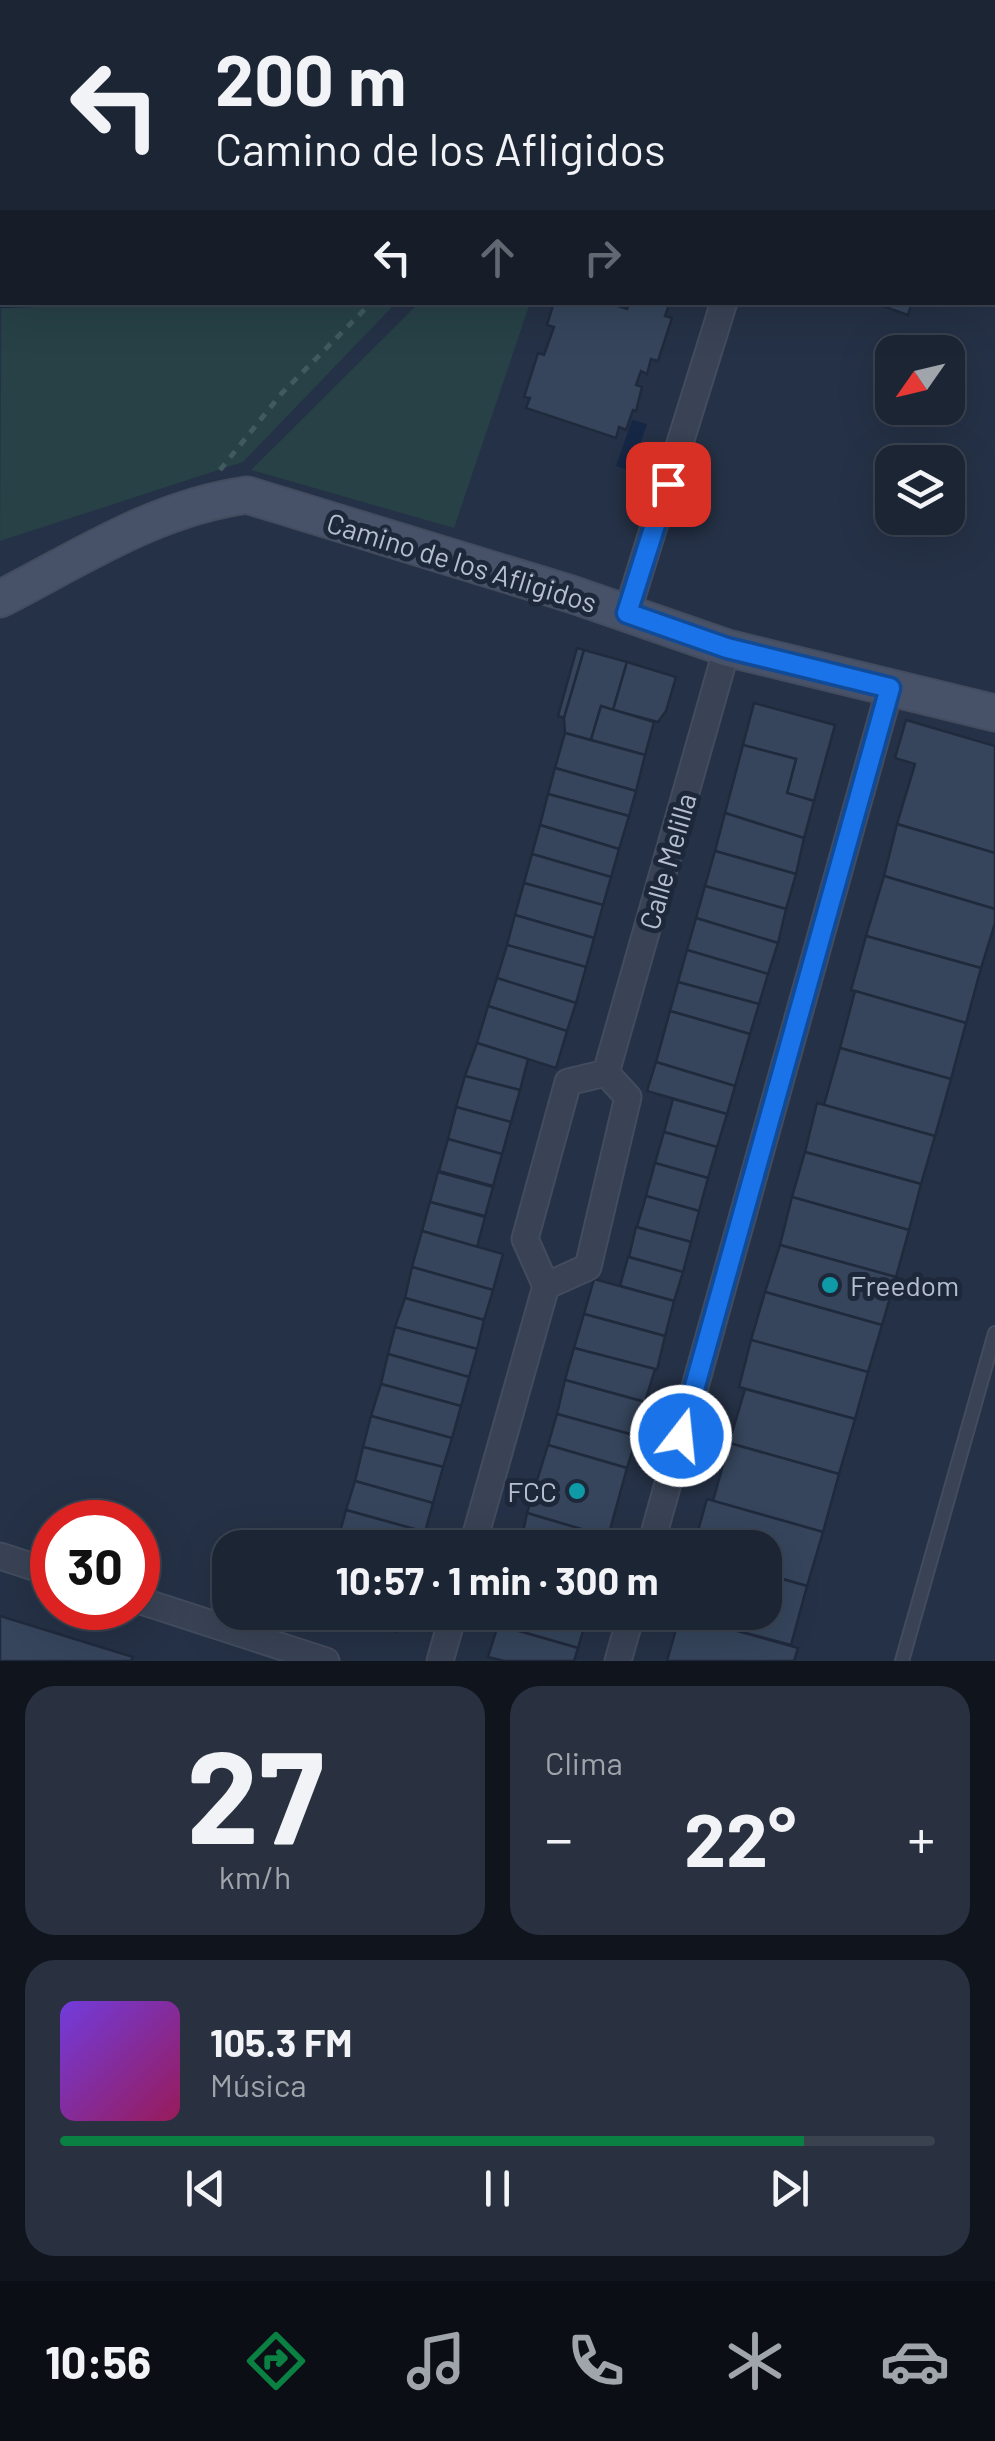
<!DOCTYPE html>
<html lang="es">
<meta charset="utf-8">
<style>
:root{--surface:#1c2534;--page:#293140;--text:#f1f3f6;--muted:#a0a5ac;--line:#3a424f;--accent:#0b8043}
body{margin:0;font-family:Barlow,sans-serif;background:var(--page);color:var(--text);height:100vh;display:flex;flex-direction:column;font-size:38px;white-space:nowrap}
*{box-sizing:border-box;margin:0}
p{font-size:32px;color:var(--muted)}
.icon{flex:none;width:55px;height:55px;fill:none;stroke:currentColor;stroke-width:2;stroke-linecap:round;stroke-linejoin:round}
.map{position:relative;height:1661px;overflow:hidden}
.side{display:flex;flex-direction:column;gap:25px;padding:25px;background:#0f141d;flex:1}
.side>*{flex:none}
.top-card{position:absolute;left:0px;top:0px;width:995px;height:305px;box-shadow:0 10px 40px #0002,0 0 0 2px var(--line);background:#1c2534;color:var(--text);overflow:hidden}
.needle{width:65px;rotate:236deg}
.fabs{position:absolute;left:875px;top:335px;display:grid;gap:20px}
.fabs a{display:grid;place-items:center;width:90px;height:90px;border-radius:20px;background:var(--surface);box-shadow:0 10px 40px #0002,0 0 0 2px var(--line);font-size:50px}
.speed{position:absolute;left:30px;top:1500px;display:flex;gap:20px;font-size:50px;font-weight:700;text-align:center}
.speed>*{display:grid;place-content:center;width:130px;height:130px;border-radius:50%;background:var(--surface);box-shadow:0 10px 40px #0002,0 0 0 2px var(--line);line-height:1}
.speed .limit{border:15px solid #d22;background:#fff;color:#111}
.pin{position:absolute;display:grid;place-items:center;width:85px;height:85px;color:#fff;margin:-42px;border-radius:20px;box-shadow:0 5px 15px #0006}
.me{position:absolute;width:110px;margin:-55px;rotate:16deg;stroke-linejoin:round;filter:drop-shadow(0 0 8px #0008)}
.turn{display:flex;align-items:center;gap:35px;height:210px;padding:0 50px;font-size:45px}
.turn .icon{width:130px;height:130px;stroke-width:2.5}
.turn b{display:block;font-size:70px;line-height:85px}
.lanes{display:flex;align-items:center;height:95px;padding:0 50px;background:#0003;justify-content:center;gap:50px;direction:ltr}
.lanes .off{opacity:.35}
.big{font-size:75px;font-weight:700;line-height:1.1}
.side .tile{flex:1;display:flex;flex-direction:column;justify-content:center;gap:15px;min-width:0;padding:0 35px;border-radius:30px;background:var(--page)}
.side .dial{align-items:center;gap:0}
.dial b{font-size:130px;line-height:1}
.song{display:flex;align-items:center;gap:30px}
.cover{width:120px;height:120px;border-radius:15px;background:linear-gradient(135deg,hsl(260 70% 55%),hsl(330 70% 35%))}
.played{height:10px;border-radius:5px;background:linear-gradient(90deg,var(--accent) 85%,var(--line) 85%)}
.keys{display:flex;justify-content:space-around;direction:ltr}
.heat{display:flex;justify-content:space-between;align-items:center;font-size:55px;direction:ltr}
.side .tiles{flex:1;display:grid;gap:25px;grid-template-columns:1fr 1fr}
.tile:last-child{grid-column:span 2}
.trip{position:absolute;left:212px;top:1530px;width:570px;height:100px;border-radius:30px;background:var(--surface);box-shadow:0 10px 40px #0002,0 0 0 2px var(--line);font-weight:700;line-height:100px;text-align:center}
.dock{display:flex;height:160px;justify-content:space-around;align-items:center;background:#0b0f15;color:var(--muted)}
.dock .icon{width:70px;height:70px}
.dock .current{color:var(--accent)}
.dock b{font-size:45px;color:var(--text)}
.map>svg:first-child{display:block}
.green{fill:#274147}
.water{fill:#162746}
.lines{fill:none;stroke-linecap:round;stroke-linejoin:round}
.stream{stroke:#162746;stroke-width:8}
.building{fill:#36455c;stroke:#202a3d;stroke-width:2.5}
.lane-casing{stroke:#434c5e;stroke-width:16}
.street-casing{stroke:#434c5e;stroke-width:29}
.secondary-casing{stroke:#434c5e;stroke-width:39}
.path{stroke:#405a5e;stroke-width:5;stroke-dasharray:8 8;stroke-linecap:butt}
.lane{stroke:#394355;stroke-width:12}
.street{stroke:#394355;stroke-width:25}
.secondary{stroke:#475269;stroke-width:35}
.route-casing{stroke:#114b97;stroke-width:25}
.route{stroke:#1a73e8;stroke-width:18}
.culture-dot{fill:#0f9aa8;stroke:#1e283b;stroke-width:4}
.labels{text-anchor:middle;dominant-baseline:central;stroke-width:10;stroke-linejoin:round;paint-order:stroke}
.street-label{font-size:28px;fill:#b7bfce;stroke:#1e283b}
.poi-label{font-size:28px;fill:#b7bfce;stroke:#1e283b;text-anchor:start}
</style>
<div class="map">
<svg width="995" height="1661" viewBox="0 0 995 1661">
<rect width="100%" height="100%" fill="#253146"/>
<g class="green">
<path d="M493 0H753L490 2Z"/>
<path d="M2 216V302L396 303 243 462 0 541Z"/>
<path d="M419 303H530L454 528 251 470Z"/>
</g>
<path class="water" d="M632 420 647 424 631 471 616 466Z"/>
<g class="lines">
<g class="stream">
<path d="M588 2 592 0"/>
<path d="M0 304 70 302"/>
</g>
</g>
<g class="building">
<path d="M554 302H606L627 309 630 302H670L665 316 672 318 658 361 651 359 647 374 641 371 636 385 642 387 636 411 633 410 626 430 619 427 616 438 526 408 530 398 524 397 538 353 544 355 554 327 547 325Z"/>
<path d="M871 302H912L908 315Z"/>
<path d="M577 648 584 650 564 718 558 716Z"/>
<path d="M584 650 627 662 613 710 601 706 591 740 565 733 564 718Z"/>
<path d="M627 662 676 677 666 711 658 722 613 710Z"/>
<path d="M754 703 835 725 814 801 787 793 796 759 743 745Z"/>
<path d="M601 706 654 722 645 755 591 740Z"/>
<path d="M906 720 995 746V853L897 824 915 764 895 758Z"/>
<path d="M565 733 645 755 636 791 555 768Z"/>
<path d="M743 745 796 759 787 793 814 801 804 838 725 813Z"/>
<path d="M555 768 636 791 629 816 548 794Z"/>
<path d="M548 794 629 816 619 849 540 825Z"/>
<path d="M725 813 804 838 796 874 715 851Z"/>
<path d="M897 824 995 853V909L884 876Z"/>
<path d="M540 825 619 849 611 877 532 854Z"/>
<path d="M715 851 796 874 786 909 705 886Z"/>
<path d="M532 854 611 877 603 905 524 883Z"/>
<path d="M884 876 995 909V923L981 968 866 936Z"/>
<path d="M524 883 603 905 594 938 515 915Z"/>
<path d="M705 886 786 909 778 943 696 918Z"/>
<path d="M515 915 594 938 586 967 507 945Z"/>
<path d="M696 918 778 943 768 974 687 950Z"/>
<path d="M866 936 981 968 966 1023 851 990Z"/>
<path d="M507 945 586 967 576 1003 497 978Z"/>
<path d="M687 950 768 974 759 1004 678 982Z"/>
<path d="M497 978 576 1003 567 1031 488 1006Z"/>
<path d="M678 982 759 1004 750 1034 670 1011Z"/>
<path d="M855 991 966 1023 951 1079 840 1048Z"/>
<path d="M488 1006 567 1031 556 1068 477 1043Z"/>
<path d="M670 1011 750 1034 735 1086 656 1062Z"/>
<path d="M477 1043 528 1059 520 1090 465 1076Z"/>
<path d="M840 1048 951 1079 935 1136 824 1105Z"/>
<path d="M656 1062 735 1086 727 1114 647 1091Z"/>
<path d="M465 1076 520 1090 511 1122 456 1107Z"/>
<path d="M673 1099 727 1114 717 1147 664 1132Z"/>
<path d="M817 1103 935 1136 921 1184 805 1152Z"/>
<path d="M456 1107 511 1122 502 1154 448 1139Z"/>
<path d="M664 1132 717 1147 708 1178 655 1163Z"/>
<path d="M448 1139 502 1154 493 1186 439 1171Z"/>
<path d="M805 1152 921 1184 909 1230 792 1197Z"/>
<path d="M655 1163 708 1178 699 1211 646 1196Z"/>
<path d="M438 1172 493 1187 485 1216 430 1202Z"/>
<path d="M646 1196 699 1211 691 1242 637 1227Z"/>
<path d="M792 1197 909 1230 896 1277 780 1245Z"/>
<path d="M430 1202 485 1217 477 1247 422 1231Z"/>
<path d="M636 1227 691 1242 683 1272 629 1257Z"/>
<path d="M422 1231 503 1254 493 1290 412 1267Z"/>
<path d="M780 1245 896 1277 882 1325 765 1292Z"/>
<path d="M628 1257 683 1272 674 1301 620 1286Z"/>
<path d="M412 1267 493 1290 484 1320 405 1298Z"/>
<path d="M594 1279 674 1301 665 1336 584 1314Z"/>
<path d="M765 1292 882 1325 868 1372 751 1340Z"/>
<path d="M405 1298 484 1320 477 1349 395 1327Z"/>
<path d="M584 1314 665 1336 657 1370 574 1348Z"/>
<path d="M395 1327 477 1349 469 1377 388 1354Z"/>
<path d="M751 1340 868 1372 855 1419 739 1387Z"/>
<path d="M574 1348 655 1369 645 1402 565 1380Z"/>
<path d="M388 1354 469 1377 461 1406 381 1384Z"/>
<path d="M565 1380 645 1402 637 1436 557 1414Z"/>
<path d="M381 1384 461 1406 452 1438 371 1416Z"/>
<path d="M745 1389 855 1419 839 1474 729 1443Z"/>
<path d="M557 1414 637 1436 627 1468 548 1445Z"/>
<path d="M371 1416 452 1438 443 1467 363 1447Z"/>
<path d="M729 1443 839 1474 823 1532 713 1501Z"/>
<path d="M548 1445 627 1468 608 1537 527 1513Z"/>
<path d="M363 1447 443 1467 433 1503 355 1481Z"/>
<path d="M355 1481 433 1503 425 1532 346 1510Z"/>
<path d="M707 1499 823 1532 807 1586 765 1574V1548H693Z"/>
<path d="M346 1510 425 1532 422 1548H366L338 1539Z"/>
<path d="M527 1513 608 1537 605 1548H538L521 1542Z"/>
<path d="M338 1539 366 1548H335Z"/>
<path d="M765 1574 807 1586 791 1645 675 1614 765 1612Z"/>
<path d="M326 1612H403L397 1632Z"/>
<path d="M501 1612H559L586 1620 578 1648 498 1625Z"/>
<path d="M559 1612H588L586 1620Z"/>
<path d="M680 1615 798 1648 794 1661H667Z"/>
<path d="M0 1616 133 1657 131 1661H0Z"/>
<path d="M498 1625 578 1648 574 1661H504L488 1657Z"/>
</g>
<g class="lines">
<g class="lane-casing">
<path id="lane" d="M902 1661 995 1333"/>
</g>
<g class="street-casing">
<g id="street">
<path d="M627 613 724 302"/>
<path d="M546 1286 525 1239 568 1082 606 1073"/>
<path d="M472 1548 546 1286 588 1267 628 1097 606 1073 727 648"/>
<path d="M650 1548 890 688"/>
<path d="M0 1556 52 1573"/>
<path d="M138 1600 326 1661"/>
<path d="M440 1661 454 1612"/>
<path d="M618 1661 632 1612"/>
</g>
</g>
<g class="secondary-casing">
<path id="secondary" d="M0 599C82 557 155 508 247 495L571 594 727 648 995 713"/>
</g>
<g class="path">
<path d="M652 2 655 0"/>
<path d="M727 2 728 0"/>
<path d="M992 67 995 59"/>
<path d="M992 171 995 172"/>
<path d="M220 470 282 393 372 302"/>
</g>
<use href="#lane" class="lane"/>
<use href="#street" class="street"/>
<use href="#secondary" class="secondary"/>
</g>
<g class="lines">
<g class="route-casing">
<path id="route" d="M668 484 627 613 727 648 890 688 681 1436"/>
</g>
<use href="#route" class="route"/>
</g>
<g class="culture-dot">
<circle cx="830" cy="1285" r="10"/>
<circle cx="577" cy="1491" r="10"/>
</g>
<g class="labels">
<g class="street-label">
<text transform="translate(462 562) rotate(17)">Camino de los Afligidos</text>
<text transform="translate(667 861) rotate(-74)">Calle Melilla</text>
</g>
<g class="poi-label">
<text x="850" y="1285">Freedom</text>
<text x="557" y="1491" text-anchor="end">FCC</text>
</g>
</g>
</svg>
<div class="fabs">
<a><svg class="needle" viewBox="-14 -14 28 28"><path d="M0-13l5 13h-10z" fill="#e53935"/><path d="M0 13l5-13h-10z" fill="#a0a5ac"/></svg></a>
<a><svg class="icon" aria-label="layers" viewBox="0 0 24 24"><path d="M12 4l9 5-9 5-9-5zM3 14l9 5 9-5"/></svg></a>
</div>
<div class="speed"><div class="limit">30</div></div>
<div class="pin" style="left:668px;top:484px;background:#d93025"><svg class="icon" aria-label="arrive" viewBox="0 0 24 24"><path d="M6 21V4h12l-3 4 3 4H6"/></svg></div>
<svg class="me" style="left:681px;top:1436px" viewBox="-20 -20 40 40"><circle r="17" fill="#1a73e8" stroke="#fff" stroke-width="3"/><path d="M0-11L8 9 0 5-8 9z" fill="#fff"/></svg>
<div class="trip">10:57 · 1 min · 300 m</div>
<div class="top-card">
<div class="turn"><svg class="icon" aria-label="left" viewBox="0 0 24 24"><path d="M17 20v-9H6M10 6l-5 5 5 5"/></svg><div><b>200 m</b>Camino de los Afligidos</div></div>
<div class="lanes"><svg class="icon" aria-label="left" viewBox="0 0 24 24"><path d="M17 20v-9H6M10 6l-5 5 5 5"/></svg><svg class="icon off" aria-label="ahead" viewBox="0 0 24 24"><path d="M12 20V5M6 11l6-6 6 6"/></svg><svg class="icon off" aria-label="right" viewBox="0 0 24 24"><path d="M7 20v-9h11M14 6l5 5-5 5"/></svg></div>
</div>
</div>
<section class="side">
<div class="tiles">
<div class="tile dial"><b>27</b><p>km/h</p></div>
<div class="tile"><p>Clima</p>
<div class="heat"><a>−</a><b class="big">22°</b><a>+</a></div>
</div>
<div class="tile">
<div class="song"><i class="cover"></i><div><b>105.3 FM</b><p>Música</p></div></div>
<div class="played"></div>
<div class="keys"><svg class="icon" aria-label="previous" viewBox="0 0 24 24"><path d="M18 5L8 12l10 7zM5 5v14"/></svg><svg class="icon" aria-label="pause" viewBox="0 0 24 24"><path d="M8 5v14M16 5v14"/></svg><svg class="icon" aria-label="next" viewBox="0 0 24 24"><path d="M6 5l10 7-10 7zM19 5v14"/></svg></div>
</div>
</div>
</section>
<nav class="dock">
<b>10:56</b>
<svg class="icon current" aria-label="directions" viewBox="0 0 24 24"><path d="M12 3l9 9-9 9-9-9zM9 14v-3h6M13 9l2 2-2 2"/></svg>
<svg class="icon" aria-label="music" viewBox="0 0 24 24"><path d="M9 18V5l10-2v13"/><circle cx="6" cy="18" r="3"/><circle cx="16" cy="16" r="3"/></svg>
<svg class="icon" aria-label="phone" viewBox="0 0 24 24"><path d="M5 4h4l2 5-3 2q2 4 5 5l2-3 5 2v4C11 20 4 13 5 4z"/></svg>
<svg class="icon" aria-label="climate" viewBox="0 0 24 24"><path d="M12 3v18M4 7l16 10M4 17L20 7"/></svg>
<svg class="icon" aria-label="car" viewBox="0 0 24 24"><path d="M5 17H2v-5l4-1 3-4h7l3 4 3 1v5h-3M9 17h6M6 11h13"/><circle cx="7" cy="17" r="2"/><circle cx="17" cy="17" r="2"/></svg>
</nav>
